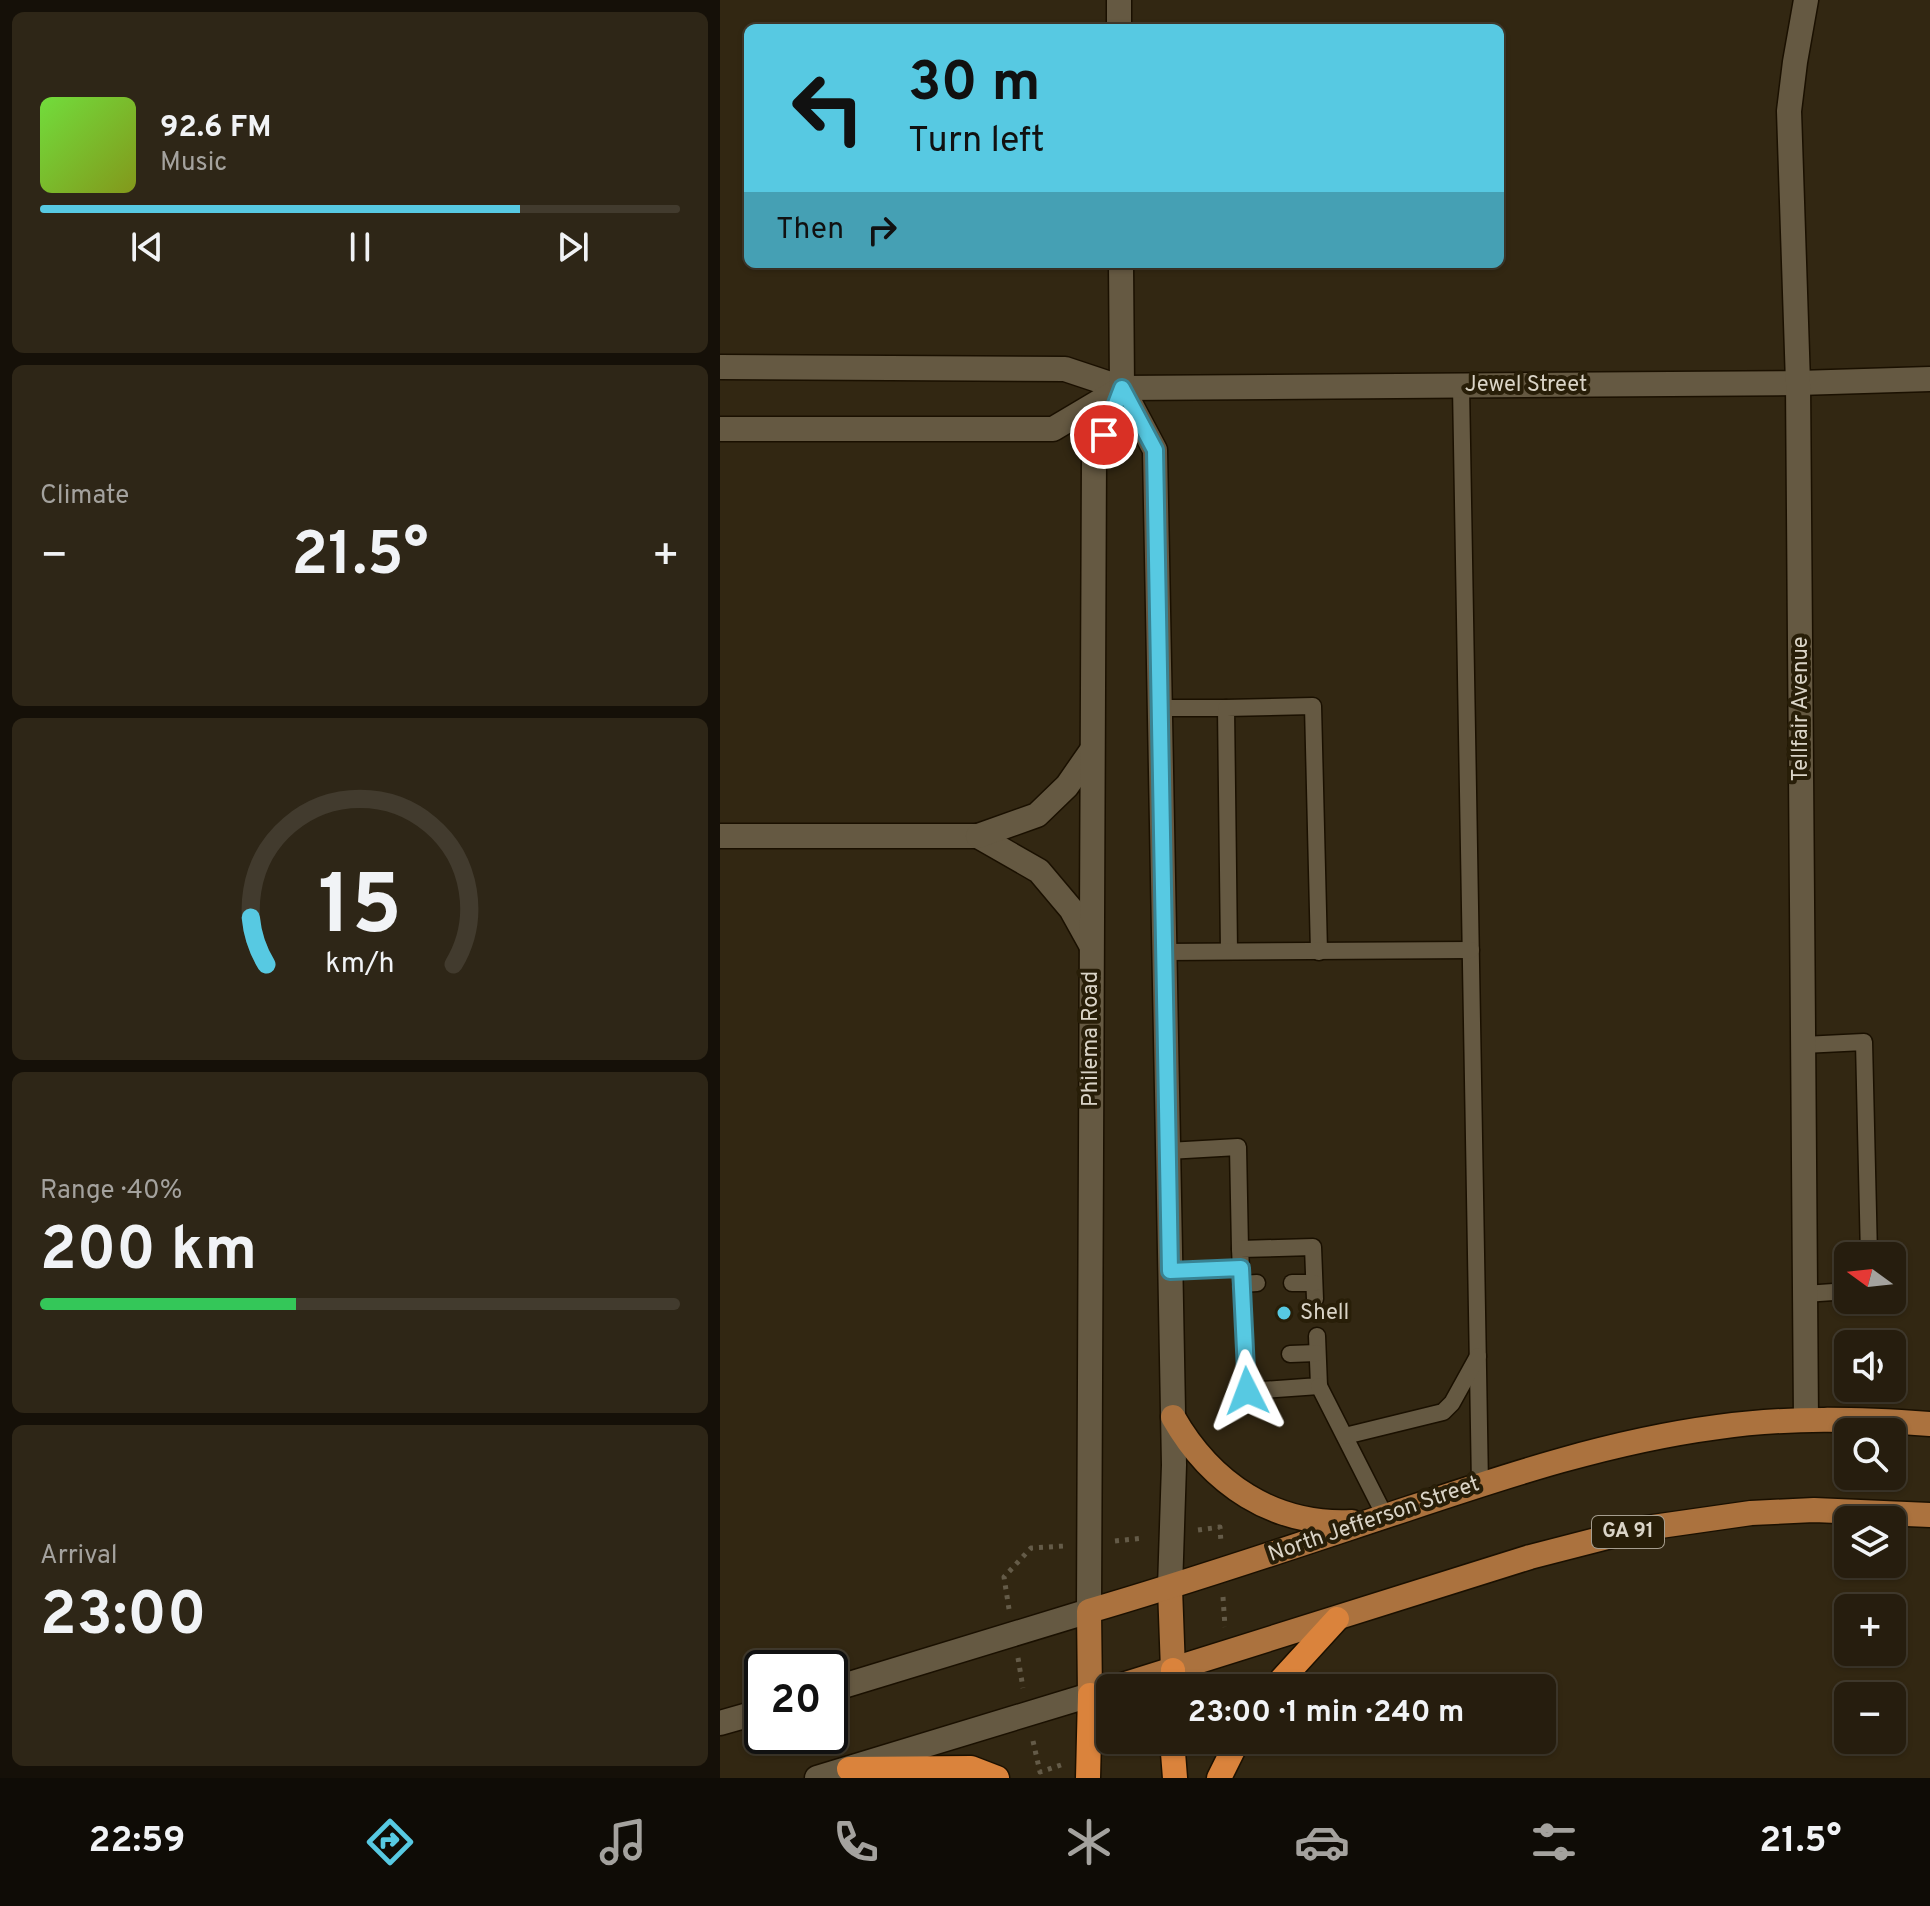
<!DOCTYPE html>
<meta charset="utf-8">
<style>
:root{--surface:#261d0e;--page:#2e2617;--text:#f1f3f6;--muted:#a4a29e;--line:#423b2e;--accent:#57c9e2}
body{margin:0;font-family:Overpass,sans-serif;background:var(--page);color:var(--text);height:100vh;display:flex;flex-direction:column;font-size:30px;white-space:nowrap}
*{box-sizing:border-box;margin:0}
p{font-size:26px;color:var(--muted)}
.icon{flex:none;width:44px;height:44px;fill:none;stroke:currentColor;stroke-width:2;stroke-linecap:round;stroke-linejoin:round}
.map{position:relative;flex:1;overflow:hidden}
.sheet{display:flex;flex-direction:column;gap:12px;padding:12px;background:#151008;width:720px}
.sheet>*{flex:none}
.guide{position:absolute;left:24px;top:24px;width:760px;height:244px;border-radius:12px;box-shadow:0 2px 6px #0004,0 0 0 2px var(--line);background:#57c9e2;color:#111;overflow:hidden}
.needle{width:52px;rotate:285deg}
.controls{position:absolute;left:1114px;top:1242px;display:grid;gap:16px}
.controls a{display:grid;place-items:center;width:72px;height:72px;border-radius:12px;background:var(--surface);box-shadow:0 2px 6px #0004,0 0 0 2px var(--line);font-size:40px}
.speed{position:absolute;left:24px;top:1650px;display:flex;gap:16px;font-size:40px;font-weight:700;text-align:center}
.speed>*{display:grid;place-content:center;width:104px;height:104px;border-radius:50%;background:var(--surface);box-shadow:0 2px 6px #0004,0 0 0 2px var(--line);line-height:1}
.speed .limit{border:4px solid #111;border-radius:12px;background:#fff;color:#111}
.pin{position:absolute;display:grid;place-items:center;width:68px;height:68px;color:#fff;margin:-34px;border:4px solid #fff;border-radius:50%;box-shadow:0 2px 8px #0007}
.me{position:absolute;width:88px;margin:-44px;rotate:357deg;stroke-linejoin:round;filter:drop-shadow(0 0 6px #0008)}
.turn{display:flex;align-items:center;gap:28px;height:168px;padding:0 32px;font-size:36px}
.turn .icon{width:104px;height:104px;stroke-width:2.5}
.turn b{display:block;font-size:56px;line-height:68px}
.then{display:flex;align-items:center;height:76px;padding:0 32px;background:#0003;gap:16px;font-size:30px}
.big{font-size:60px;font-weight:700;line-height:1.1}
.sheet .widget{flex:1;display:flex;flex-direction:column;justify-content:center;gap:12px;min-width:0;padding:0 28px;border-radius:12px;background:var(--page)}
.sheet .dial{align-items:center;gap:0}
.dial svg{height:208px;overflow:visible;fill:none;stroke:var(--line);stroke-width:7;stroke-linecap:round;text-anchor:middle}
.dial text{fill:var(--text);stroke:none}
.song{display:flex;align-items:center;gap:24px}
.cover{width:96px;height:96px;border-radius:12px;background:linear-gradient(135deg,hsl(100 70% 55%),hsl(70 70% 35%))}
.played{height:8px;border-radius:4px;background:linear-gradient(90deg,var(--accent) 75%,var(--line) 75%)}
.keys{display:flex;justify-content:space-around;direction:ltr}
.heat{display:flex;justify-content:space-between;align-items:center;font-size:44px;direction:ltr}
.charge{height:12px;border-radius:6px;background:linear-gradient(90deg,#34c759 40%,var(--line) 0)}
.trip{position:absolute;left:376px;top:1674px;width:460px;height:80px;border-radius:12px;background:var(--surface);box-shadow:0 2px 6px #0004,0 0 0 2px var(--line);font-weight:700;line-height:80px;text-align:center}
.menu{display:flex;height:128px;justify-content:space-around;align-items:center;background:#0f0c06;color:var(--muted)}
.menu .icon{width:56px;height:56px}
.menu .selected{color:var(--accent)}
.menu b{font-size:36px;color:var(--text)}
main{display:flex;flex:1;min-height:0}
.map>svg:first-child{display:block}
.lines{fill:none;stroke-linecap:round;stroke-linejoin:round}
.lane-casing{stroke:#1a1000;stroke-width:19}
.street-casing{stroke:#1a1000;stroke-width:27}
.secondary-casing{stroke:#1a1000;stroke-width:27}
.primary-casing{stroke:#1a1000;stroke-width:27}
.highway-casing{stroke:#1a1000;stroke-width:27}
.path{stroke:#645b48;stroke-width:5;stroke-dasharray:4 6;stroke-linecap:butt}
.lane{stroke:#655942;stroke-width:16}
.street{stroke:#655942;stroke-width:24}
.secondary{stroke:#655942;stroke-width:24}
.primary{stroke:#ab723e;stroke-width:24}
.highway{stroke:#da833c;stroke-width:24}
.route-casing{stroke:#398393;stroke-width:20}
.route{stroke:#57c9e2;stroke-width:14}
.poi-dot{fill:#57c9e2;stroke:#281e08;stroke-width:3}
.labels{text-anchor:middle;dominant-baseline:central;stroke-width:8;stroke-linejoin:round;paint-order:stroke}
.shield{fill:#281e08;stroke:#a59d8e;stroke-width:2}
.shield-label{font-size:20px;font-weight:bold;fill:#dad4c7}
.street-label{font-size:22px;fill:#dad4c7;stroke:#281e08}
.poi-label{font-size:22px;fill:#dad4c7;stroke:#281e08;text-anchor:start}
</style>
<main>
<section class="sheet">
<div class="widget">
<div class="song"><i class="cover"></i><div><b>92.6 FM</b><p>Music</p></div></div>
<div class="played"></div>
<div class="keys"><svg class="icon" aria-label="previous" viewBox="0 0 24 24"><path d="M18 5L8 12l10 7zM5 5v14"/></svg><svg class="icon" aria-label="pause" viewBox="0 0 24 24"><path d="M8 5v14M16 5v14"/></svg><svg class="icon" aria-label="next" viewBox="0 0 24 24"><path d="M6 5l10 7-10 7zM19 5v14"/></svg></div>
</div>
<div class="widget"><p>Climate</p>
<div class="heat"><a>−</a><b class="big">21.5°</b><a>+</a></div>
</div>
<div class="widget dial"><svg viewBox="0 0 100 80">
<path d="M14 69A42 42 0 1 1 86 69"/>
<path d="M14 69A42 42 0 0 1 8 51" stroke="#57c9e2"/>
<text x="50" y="56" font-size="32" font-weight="700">15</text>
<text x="50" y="72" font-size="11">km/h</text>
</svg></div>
<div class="widget"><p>Range · 40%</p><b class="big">200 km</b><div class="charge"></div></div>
<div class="widget"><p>Arrival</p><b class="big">23:00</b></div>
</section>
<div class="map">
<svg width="1210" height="1778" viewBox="0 0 1210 1778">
<rect width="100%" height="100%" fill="#322712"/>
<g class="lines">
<g class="lane-casing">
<g id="lane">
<path d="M741 386 760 1485"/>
<path d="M440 708H506"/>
<path d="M509 951 506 708 593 706 599 952"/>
<path d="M444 952 751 950"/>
<path d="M1083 1045 1144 1042 1149 1256"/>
<path d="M448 1151 518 1147 520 1249"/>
<path d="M521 1268 527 1391 599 1386 597 1336"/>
<path d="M450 1271 521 1268 520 1249 593 1247 595 1299"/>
<path d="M572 1283H594"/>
<path d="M521 1284 537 1283"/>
<path d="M1085 1294 1128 1291"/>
<path d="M570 1354 597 1353"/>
<path d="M599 1386 665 1516"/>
<path d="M625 1436 723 1412 732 1403 758 1356"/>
</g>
</g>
<g class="street-casing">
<g id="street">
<path d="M0 367 345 369 402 388 1078 383 1210 379"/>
<path d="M0 429H333L402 388"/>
<path d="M0 836H258"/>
<path d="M1086 1419 1078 383 1069 111 1075 62 1086 0"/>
</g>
</g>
<g class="secondary-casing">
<g id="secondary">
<path d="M399 0V28"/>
<path d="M402 388 435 450 454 1465 450 1588"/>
<path d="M258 836 319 871 351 909 371 945"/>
<path d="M258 836 317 815 347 786 372 750"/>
<path d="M110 1690 369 1611 374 458 402 388 401 264"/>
<path d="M0 1723 42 1711"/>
<path d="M97 1778 370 1695"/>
</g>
</g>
<g class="primary-casing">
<g id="primary">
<path d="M453 1417C491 1484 554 1526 632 1522"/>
<path d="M450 1588 453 1670"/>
<path d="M393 1688 810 1557 919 1529 1031 1513 1094 1510 1210 1515"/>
<path d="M390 1689 370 1695 369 1611C476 1580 581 1544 687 1509 789 1475 891 1441 998 1427 1069 1417 1139 1419 1210 1424"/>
</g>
</g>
<g class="highway-casing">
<g id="highway">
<path d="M453 1688V1670"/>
<path d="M554 1688 617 1619"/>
<path d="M452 1740 455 1778"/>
<path d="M129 1769 251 1768 277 1778"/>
<path d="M368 1778 370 1695"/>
<path d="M499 1778 518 1740"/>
</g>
</g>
<g class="path">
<path d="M478 1530 500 1527 501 1543"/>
<path d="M395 1541 424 1538"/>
<path d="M503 1597 505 1627"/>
<path d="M289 1609 284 1577 311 1548 345 1546"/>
<path d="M298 1658 303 1688"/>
<path d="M313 1741 320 1772 341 1765"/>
<path d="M396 1748 421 1740"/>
</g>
<use href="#lane" class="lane"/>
<use href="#street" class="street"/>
<use href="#secondary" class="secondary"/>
<use href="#primary" class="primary"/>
<use href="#highway" class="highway"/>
</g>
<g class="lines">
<g class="route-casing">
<path id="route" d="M384 435 402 388 435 450 450 1271 521 1268 527 1391"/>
</g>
<use href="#route" class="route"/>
</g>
<circle class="poi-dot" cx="564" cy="1313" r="8"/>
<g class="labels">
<rect class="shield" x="872" y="1516" width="72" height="32" rx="6"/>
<g class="shield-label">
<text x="908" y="1532">GA 91</text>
</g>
<g class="street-label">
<text x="806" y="385">Jewel Street</text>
<text transform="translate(1081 709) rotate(-90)">Tellfair Avenue</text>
<text transform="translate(371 1039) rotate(-90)">Philema Road</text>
<text transform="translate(654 1520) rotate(-19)">North Jefferson Street</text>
</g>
<g class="poi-label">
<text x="580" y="1313">Shell</text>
</g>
</g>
</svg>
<div class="controls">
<a><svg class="needle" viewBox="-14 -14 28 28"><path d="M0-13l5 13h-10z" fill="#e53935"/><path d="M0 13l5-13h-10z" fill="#a4a29e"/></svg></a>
<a><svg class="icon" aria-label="sound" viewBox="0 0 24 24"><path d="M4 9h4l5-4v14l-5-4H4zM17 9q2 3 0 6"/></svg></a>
<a><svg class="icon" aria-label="search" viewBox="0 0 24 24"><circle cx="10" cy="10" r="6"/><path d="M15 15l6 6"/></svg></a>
<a><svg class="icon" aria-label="layers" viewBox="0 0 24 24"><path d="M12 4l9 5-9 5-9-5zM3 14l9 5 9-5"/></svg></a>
<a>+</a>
<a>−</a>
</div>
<div class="speed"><div class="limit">20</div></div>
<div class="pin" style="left:384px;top:435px;background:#d93025"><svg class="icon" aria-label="arrive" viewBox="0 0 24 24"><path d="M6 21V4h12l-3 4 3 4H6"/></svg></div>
<svg class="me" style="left:527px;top:1391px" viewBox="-20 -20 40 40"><path d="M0-17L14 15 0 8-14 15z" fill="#57c9e2" stroke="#fff" stroke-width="4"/></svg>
<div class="trip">23:00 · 1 min · 240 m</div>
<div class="guide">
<div class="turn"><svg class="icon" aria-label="left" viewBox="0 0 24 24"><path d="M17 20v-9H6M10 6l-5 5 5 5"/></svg><div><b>30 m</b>Turn left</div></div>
<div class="then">Then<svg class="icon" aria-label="right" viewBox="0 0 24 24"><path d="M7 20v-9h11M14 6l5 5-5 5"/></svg></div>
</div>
</div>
</main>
<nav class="menu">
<b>22:59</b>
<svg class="icon selected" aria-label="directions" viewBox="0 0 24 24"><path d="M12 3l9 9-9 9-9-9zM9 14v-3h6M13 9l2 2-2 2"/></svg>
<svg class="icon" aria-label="music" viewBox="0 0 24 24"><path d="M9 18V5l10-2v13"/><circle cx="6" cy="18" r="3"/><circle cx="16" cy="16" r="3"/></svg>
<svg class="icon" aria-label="phone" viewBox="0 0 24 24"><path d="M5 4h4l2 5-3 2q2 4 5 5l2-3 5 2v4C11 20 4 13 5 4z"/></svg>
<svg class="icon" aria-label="climate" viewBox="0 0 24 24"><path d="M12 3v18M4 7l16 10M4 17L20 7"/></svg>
<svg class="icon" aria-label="car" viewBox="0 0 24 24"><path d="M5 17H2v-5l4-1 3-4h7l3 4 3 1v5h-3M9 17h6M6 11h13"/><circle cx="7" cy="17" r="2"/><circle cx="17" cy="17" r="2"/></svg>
<svg class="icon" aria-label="filters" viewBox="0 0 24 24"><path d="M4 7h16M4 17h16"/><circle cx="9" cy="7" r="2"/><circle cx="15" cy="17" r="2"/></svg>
<b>21.5°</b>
</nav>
